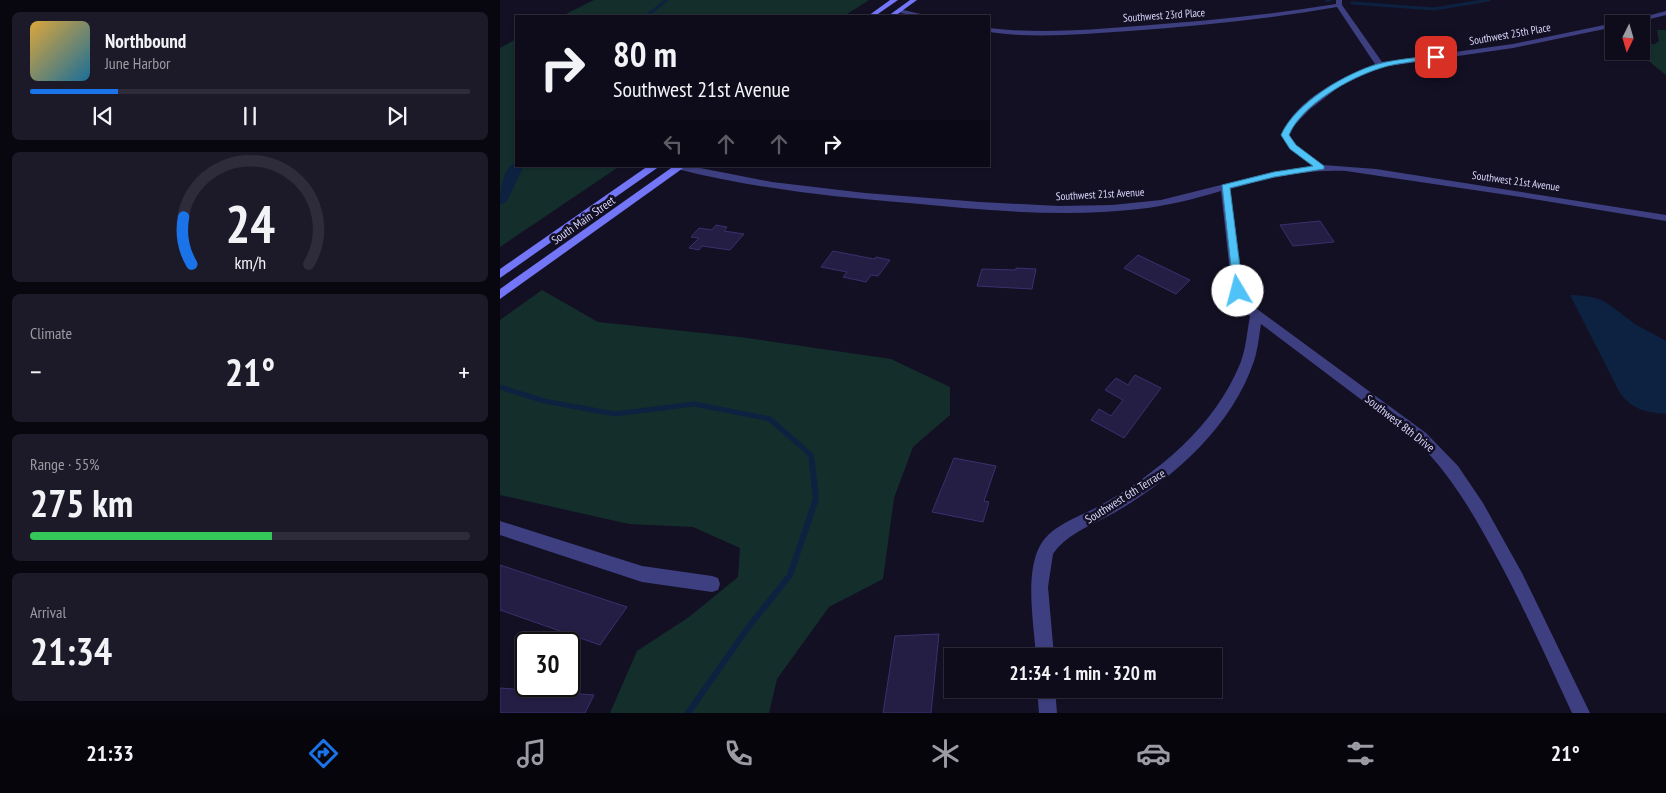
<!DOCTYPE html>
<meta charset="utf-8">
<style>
:root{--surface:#0e0c1b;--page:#1c1a28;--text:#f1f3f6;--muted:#9b9ba3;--line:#2e2c3a;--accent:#1a73e8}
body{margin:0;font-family:"PT Sans Narrow",sans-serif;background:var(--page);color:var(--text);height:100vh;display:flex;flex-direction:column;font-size:19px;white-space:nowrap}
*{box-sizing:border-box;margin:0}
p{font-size:16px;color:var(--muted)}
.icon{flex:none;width:28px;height:28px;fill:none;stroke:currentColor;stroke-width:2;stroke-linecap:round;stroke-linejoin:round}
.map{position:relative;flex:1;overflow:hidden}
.side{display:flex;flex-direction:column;gap:12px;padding:12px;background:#08070f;width:500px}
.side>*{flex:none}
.hud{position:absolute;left:15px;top:15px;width:475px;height:152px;border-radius:0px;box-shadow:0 1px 4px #0004,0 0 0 1px var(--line);background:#0e0c1b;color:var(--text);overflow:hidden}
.needle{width:32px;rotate:185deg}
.controls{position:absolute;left:1105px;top:15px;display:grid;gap:10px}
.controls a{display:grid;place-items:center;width:45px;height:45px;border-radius:0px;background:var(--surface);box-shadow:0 1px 4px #0004,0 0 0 1px var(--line);font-size:25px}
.speed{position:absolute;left:15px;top:632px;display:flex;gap:10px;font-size:25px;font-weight:700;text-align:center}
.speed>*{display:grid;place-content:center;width:65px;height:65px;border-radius:50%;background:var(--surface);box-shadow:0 1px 4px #0004,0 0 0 1px var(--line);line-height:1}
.speed .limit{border:2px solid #111;border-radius:8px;background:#fff;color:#111}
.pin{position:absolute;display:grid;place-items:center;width:42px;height:42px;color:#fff;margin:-21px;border-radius:10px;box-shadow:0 2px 8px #0006}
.me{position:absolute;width:55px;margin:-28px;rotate:352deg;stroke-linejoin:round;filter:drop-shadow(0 0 4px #0008)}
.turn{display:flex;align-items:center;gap:18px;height:105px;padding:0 15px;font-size:22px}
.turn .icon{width:65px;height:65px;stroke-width:2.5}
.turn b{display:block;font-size:35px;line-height:42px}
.lanes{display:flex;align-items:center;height:48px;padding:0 15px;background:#0003;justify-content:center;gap:25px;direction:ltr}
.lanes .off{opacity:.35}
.big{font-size:38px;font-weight:700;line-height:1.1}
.side .tile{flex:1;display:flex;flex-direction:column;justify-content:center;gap:8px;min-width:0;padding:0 18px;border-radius:8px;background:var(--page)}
.side .dial{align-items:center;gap:0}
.dial svg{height:130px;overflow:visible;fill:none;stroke:var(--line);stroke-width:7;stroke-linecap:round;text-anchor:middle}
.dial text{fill:var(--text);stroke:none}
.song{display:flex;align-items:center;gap:15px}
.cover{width:60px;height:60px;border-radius:8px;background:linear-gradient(135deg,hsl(40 70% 55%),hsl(200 70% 35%))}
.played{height:5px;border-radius:2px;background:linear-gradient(90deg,var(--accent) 20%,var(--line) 20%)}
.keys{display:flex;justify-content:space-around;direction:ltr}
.heat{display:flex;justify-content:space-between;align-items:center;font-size:28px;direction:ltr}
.charge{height:8px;border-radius:4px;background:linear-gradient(90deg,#34c759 55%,var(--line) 0)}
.trip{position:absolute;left:444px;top:648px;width:278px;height:50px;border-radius:0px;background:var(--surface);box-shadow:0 1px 4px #0004,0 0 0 1px var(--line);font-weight:700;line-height:50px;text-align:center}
.menu{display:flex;height:80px;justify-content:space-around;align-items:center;background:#06050b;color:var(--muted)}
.menu .icon{width:35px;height:35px}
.menu .on{color:var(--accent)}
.menu b{font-size:22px;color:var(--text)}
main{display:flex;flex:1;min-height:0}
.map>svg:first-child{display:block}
.green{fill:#142e2c}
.water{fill:#0d2240}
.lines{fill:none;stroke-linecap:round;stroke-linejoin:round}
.stream-far2{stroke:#0d2240;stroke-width:3}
.stream-far1{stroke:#0d2240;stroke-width:5}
.stream{stroke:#0d2240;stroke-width:6}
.canal{fill:#0d2240;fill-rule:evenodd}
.building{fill:#241d44;stroke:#3a316e}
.minor{fill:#3e3f80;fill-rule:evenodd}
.secondary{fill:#7376f6;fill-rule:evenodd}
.route{fill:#4fc3f7;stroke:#337fa1}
.labels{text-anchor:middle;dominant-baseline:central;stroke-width:5;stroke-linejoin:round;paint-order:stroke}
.far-street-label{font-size:11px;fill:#d9d6fc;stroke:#131024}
.street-label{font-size:12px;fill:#d9d6fc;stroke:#131024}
</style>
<main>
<section class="side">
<div class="tile">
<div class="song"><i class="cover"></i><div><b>Northbound</b><p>June Harbor</p></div></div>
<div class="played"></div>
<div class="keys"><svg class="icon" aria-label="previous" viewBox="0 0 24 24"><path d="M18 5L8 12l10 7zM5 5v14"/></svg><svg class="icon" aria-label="pause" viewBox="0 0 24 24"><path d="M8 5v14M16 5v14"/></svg><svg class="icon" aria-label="next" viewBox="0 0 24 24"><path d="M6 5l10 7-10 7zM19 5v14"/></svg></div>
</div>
<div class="tile dial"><svg viewBox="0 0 100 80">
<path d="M14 69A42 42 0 1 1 86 69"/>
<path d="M14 69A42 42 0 0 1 9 40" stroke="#1a73e8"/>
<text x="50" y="56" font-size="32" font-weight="700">24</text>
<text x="50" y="72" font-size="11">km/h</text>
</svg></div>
<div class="tile"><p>Climate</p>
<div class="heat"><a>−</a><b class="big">21°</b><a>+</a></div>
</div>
<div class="tile"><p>Range · 55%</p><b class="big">275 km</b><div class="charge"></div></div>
<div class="tile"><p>Arrival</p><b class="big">21:34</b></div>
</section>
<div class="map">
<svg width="1166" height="713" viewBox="0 0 1166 713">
<rect width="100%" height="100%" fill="#131024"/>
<g class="green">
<path d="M94 0H369L344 16H62Z"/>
<path d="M1157 30H1166V75L1136 51H1141V43L1155 44 1159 41Z"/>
<path d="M16 39V166H120L0 247V48Z"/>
<path d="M42 290 98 322 240 337 391 359 450 387V415L413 447 394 498 383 579 329 607 277 679 269 713H110L137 651 189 617 238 577 240 548 193 527 129 524 0 495V320Z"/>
</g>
<path class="water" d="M1070 295C1107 296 1108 305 1135 324 1145 330 1156 335 1166 341V414C1145 412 1133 410 1120 393Z"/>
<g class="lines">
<g class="stream-far2">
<path d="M826 0H830"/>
<path d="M852 3 934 9 989 0"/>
<path d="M146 16 167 0"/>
</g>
<path class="stream-far1" d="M0 387 44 401 115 414 194 404 270 419 311 455 312 464"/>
<path class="stream" d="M188 713 247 629 290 575 316 499 312 462"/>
<path class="canal" d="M16 162V166H24L7 201 0 205C0 191 2 169 16 162Z"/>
</g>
<g class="building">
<path d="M820 221 834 242 793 246 780 225Z"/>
<path d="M216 225 227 227 224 231 244 234 230 250 202 246 199 250 189 248 199 238 191 237 199 228 212 230Z"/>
<path d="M333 251 374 259 376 257 390 260 378 276 371 275 366 282 343 277 347 272 321 267Z"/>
<path d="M638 255 690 280 676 294 624 268Z"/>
<path d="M516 268 536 269 532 289 477 286 482 269 516 270Z"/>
<path d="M635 375 661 388 624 438 591 420 599 409 611 416 623 400 605 390 616 378 628 385Z"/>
<path d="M454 458 496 466 484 501 489 502 483 522 432 512Z"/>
<path d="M0 565 127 607 100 645 0 610Z"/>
<path d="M439 634 431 713H383L395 636Z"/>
<path d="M0 688 94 695 85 713H0Z"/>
</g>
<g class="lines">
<g class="minor">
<path d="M836 0H842V5L882 62 1013 44 1114 23 1117 24 1166 11V15L1130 24H1114V27L1013 48 882 67 844 83 809 110 793 127 789 135 796 145 823 165 876 169 1166 215V221L1021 197 846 171C806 169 768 178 730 189L744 291 753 306 926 433 958 466 983 503 1022 573 1090 713H1072C1047 659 1023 605 994 552 972 512 950 473 916 441L761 324C759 336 758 349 754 361 732 426 676 476 619 510 597 523 567 533 553 554L548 587 554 656H536C534 625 524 572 541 544 553 524 582 516 601 505 659 472 714 427 740 364 746 349 747 332 750 316L745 312 732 291 721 191C694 199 667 206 639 209 563 218 484 210 409 203 331 197 253 188 177 169L175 167 190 166 272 182 365 193 480 202 559 206 612 205 661 200 773 172 812 166 790 149 781 135C797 98 841 78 875 64L837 7C768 19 699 26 629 31 582 34 536 39 489 32V28C539 34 588 30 638 26 704 21 770 15 836 4Z"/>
<path d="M399 9 425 15 426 16H414L397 12V10Z"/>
<path d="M0 521 142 566 212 576 218 578 220 584 218 590 212 592 142 582 0 535Z"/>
<path d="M537 689H555L557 713H539Z"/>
</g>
<g class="secondary">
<path d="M390 0H398L375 16H368Z"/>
<path d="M410 0H417L395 16H388Z"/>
<path d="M148 166H160L0 278V269Z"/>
<path d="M174 166H186L0 299V289Z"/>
</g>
</g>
<path class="route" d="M936 55 938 58C920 62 899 62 881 68 851 77 801 105 789 135L796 145 824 166V169L774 177 730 188 743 291 738 295 734 294 722 185 774 172 813 166 790 149 781 135C795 103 846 73 878 64 897 59 917 58 936 55Z"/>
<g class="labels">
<g class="far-street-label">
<text transform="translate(664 15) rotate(-4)">Southwest 23rd Place</text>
<text transform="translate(1010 34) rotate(-10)">Southwest 25th Place</text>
<text transform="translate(1016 181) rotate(8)">Southwest 21st Avenue</text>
<text transform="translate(600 194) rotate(-3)">Southwest 21st Avenue</text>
</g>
<g class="street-label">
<text transform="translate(83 220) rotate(-35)">South Main Street</text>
<text transform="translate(900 423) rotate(38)">Southwest 8th Drive</text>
<text transform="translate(625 496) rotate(-32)">Southwest 6th Terrace</text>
</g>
</g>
</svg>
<div class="controls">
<a><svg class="needle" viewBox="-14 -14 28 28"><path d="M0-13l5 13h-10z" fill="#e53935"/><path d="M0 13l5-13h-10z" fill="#9b9ba3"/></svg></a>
</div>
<div class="speed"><div class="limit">30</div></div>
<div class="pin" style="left:936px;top:57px;background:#d93025"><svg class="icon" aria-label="arrive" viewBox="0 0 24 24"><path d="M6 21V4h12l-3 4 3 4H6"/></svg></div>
<svg class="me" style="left:738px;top:291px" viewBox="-20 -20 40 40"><circle r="19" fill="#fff"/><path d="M0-13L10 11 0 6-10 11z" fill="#4fc3f7"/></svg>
<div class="trip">21:34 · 1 min · 320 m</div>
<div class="hud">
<div class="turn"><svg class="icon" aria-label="right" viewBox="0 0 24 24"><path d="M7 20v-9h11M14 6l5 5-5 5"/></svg><div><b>80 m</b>Southwest 21st Avenue</div></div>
<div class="lanes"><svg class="icon off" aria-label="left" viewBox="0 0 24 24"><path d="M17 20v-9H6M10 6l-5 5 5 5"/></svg><svg class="icon off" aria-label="ahead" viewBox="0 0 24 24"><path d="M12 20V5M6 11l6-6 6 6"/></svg><svg class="icon off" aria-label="ahead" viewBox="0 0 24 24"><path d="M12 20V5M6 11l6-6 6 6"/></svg><svg class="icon" aria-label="right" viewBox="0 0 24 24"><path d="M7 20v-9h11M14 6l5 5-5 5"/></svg></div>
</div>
</div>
</main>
<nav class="menu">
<b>21:33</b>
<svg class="icon on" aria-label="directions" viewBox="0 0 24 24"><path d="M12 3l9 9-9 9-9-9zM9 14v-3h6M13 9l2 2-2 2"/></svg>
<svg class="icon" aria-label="music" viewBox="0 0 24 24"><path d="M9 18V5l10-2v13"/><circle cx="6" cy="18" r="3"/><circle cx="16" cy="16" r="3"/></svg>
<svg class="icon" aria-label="phone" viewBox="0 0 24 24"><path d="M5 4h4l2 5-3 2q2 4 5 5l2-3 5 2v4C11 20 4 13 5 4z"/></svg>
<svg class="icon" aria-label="climate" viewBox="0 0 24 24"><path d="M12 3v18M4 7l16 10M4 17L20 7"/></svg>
<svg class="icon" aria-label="car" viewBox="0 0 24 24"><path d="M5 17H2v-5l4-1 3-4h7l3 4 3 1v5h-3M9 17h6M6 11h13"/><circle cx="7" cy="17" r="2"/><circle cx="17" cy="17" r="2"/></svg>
<svg class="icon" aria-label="filters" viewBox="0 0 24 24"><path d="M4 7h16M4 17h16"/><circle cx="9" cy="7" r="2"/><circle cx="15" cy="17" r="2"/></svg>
<b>21°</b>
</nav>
